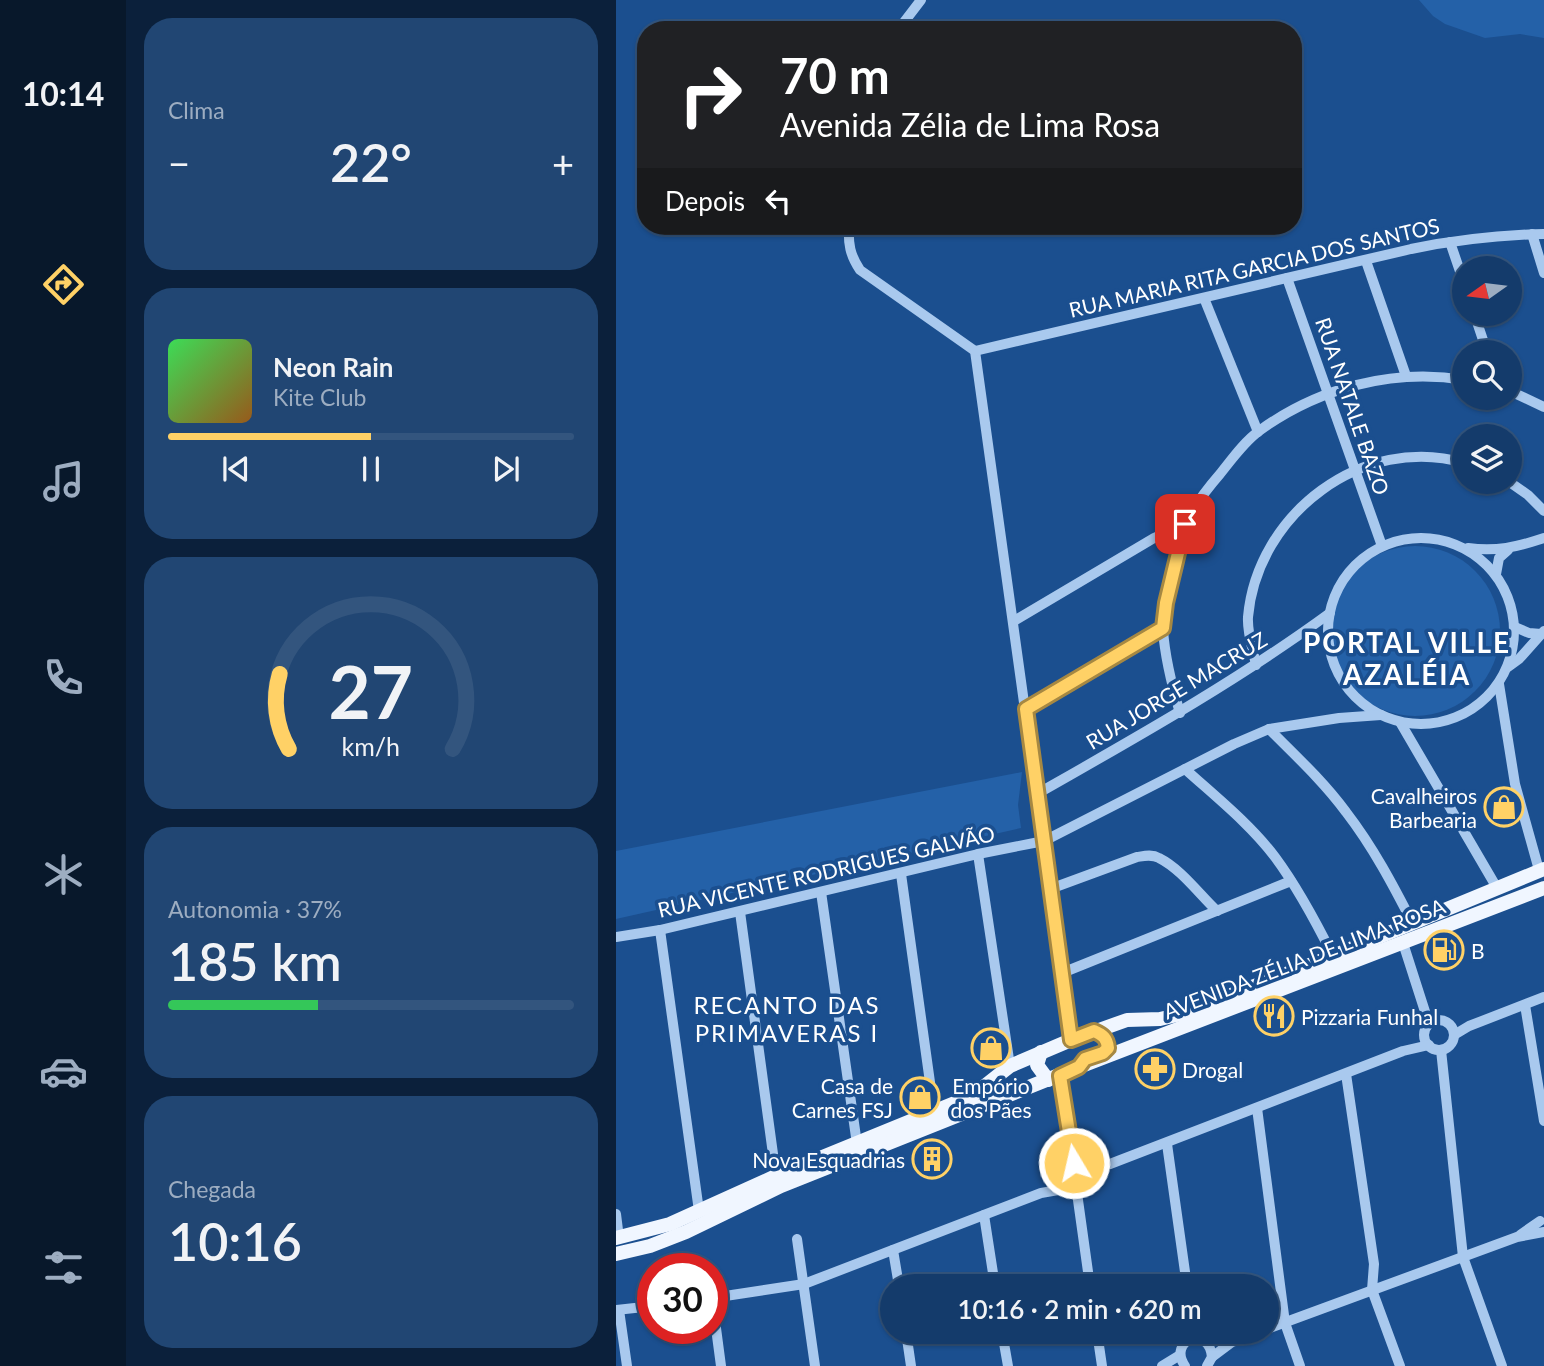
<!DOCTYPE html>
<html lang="pt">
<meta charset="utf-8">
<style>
:root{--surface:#143b6b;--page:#214673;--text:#f1f3f6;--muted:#9dadc1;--line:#33557e;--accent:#ffd166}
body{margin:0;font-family:Lato,sans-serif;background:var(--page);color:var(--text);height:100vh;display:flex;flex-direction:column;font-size:26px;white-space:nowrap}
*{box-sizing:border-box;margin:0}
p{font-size:23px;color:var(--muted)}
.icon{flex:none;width:38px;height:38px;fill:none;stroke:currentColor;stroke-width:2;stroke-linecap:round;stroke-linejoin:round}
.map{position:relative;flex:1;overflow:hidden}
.panel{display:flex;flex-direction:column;gap:18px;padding:18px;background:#0b203b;width:490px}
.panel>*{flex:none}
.guide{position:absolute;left:21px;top:21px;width:665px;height:214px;border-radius:28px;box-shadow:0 2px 5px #0004,0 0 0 2px var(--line);background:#202124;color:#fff;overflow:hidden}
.needle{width:46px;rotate:256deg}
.fabs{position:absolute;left:836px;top:256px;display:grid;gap:14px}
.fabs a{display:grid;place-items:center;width:70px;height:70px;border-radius:50%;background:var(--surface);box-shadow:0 2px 5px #0004,0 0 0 2px var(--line);font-size:35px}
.speed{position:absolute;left:21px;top:1253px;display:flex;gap:14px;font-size:35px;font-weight:700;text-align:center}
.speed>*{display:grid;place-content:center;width:91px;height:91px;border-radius:50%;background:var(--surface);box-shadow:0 2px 5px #0004,0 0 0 2px var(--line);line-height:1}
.speed .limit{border:10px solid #d22;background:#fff;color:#111}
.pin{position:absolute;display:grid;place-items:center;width:60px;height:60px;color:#fff;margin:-30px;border-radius:14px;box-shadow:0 4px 10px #0006}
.me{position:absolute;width:77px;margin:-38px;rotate:351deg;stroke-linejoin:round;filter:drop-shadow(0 0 5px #0008)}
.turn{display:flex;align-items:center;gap:24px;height:147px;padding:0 28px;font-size:32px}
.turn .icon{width:91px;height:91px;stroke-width:2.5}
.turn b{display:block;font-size:49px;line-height:60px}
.then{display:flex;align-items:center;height:66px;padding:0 28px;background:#0003;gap:14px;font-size:26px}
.big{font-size:52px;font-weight:600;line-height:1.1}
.panel .card{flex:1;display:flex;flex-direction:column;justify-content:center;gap:10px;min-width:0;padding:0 24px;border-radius:28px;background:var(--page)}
.panel .dial{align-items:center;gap:0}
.dial svg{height:182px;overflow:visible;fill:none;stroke:var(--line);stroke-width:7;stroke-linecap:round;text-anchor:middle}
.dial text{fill:var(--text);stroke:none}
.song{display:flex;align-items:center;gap:21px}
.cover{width:84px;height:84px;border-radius:10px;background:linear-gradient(135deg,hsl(130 70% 55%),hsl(30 70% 35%))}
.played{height:7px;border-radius:4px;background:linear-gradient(90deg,var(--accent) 50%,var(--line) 50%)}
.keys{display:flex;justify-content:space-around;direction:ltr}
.heat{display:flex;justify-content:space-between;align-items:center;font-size:38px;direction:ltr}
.charge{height:10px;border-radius:5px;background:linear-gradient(90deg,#34c759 37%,var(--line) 0)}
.trip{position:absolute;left:264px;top:1274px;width:399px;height:70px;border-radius:35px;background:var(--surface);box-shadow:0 2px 5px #0004,0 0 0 2px var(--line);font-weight:600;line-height:70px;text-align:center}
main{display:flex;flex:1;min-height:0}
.tab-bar{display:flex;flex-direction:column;width:126px;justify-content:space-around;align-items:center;background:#08182b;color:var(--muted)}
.tab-bar .icon{width:49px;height:49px}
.tab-bar .active{color:var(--accent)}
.tab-bar b{font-size:32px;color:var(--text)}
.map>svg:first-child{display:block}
.green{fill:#2461a8}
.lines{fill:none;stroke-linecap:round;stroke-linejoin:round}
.minor{stroke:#a9c9ee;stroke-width:10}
.major{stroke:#f0f6ff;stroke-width:14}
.route-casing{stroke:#a68842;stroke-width:18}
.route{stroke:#ffd166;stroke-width:12}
.labels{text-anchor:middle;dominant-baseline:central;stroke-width:7;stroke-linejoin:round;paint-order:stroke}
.street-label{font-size:21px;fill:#fff;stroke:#1b4f8f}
.poi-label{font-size:21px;fill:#fff;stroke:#1b4f8f;text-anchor:end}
.quarter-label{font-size:24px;letter-spacing:2px;fill:#fff;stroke:#1b4f8f}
.district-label{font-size:28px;font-weight:bold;letter-spacing:2px;fill:#fff;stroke:#1b4f8f}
</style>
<main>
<nav class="tab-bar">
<b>10:14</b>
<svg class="icon active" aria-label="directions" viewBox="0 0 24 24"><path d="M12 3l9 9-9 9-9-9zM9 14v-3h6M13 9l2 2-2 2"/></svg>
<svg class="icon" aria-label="music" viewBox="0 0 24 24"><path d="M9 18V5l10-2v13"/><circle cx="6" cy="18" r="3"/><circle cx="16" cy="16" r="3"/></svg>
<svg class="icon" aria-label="phone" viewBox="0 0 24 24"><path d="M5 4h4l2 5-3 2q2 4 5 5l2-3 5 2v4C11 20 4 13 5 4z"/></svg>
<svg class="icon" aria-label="climate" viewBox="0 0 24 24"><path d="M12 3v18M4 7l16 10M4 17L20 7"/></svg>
<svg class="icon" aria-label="car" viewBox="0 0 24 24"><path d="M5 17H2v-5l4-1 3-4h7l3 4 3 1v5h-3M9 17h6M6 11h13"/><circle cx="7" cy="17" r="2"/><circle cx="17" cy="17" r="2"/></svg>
<svg class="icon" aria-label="filters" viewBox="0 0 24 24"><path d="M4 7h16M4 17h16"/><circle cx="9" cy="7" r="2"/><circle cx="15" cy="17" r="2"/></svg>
</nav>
<section class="panel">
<div class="card"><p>Clima</p>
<div class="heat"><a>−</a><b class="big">22°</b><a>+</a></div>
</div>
<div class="card">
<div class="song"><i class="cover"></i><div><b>Neon Rain</b><p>Kite Club</p></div></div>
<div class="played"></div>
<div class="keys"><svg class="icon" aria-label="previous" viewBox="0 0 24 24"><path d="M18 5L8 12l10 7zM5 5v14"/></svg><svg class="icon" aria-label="pause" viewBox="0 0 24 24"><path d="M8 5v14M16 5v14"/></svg><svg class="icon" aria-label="next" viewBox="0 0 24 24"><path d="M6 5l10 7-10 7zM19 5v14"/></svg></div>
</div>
<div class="card dial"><svg viewBox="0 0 100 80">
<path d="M14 69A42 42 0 1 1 86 69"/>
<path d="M14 69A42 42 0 0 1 10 36" stroke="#ffd166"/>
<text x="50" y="56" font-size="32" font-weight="700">27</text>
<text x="50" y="72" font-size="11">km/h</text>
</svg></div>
<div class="card"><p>Autonomia · 37%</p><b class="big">185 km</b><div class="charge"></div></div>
<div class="card"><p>Chegada</p><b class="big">10:16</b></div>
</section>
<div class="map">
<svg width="928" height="1366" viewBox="0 0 928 1366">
<rect width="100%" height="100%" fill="#1b4f8f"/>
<g class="green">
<path d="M803 0H928V38L904 34 869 38 829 24 817 16Z"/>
<circle cx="799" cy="631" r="85"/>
<path d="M406 772 402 805 405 828 0 919V851Z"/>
</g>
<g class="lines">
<g class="minor">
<path d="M282 30 305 0"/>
<path d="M233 226C232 244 234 255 244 270L359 351 455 1040"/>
<path d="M916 234 928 273"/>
<path d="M834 242 849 286"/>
<path d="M750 261 790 376"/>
<path d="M671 278 766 546"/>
<path d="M588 298 642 432"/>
<path d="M858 313 871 352"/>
<path d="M359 351 795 249C839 240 883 235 928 234"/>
<path d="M894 391 928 407"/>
<path d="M892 481 912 495 928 511"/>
<circle cx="805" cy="631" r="93"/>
<path d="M852 548C880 552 901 547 928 538"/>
<path d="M880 574 883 558 892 550"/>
<path d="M398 621 538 538 569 524"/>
<path d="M899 627 913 633 925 634"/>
<path d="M640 665C637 650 631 633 632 617 641 514 747 433 849 463"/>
<path d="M892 667 903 659 928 631"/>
<path d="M883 684 899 784 923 870"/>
<path d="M410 709 547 627"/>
<path d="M564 713C556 686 549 658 547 630 546 611 553 591 557 572 560 557 564 541 569 526 576 508 591 489 604 474 616 459 628 442 643 431 702 388 777 368 849 380"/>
<path d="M784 722 881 888"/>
<path d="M653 729C680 756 708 782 730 812 757 847 777 885 797 924"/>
<path d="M569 769C600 797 634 824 659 857 682 888 700 922 717 956"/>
<path d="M421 794C521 737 621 681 714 613"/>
<path d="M362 854 394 1066"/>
<path d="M285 874 318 1111"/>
<path d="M434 889 521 857C528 856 536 854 543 858 565 869 583 894 601 911"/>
<path d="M205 892 241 1144"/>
<path d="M124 912 160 1176"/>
<path d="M44 930 83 1211"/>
<path d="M0 937 44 930 362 854 428 841 618 744 653 729 723 718 765 715"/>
<path d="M787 943 813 1024"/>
<path d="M446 973 675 881"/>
<path d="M909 1005 928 1121"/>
<circle cx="823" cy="1035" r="15"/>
<path d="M838 1035 853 1026 928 997"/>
<path d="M825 1050 847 1257 886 1366"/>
<path d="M730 1074 758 1264 756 1290 784 1366"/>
<path d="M444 1076 458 1163"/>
<path d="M641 1108 669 1323 684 1366"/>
<path d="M551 1144 571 1286"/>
<circle cx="459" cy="1178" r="15"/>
<path d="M470 1168 494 1164 787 1051 813 1045"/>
<path d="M461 1193 474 1286"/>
<path d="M0 1214 3 1238"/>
<path d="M368 1215 379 1286"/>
<path d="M904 1235 924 1221"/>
<path d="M181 1239 199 1366"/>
<path d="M277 1250 283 1286"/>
<path d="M0 1310 37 1306"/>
<path d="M3 1310 11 1366"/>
<path d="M651 1329 901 1237 928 1232"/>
<path d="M290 1332 295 1366"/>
<path d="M386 1332 392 1366"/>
<path d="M481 1332 486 1366"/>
<path d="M596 1357 616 1342 644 1332"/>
<path d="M105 1366 96 1298 188 1284 425 1193 448 1189"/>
<path d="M546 1366 564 1355"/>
<path d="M569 1366C551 1340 593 1324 596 1357L591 1366"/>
</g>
<g class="major">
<path d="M425 1052 421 1065 432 1080"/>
<path d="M478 1056 487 1053 492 1048 489 1038 478 1031"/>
<path d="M0 1238 54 1224 160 1176 356 1096 394 1066 455 1040 511 1020 544 1019 565 1014 717 956 928 869"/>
<path d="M0 1254 34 1246 70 1232 165 1186 463 1067 928 888"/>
</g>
</g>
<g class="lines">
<g class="route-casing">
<path id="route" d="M458 1163 444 1076 463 1067 469 1059 487 1053 492 1048C491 1038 487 1035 478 1031L455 1040 410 709 547 628 550 603 569 524"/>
</g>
<use href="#route" class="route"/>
</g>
<defs>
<g id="shop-ring" transform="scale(2.0125)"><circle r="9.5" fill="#1b4f8f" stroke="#ffd166" stroke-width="1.5"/><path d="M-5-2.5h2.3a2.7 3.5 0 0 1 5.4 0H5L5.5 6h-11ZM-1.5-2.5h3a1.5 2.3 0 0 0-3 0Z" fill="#ffd166"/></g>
<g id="fuel-ring" transform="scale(2.0125)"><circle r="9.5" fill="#1b4f8f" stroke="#ffd166" stroke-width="1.5"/><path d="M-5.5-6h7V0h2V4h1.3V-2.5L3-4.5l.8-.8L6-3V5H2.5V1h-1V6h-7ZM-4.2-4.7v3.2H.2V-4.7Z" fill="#ffd166"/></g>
<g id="restaurant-ring" transform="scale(2.0125)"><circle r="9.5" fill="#1b4f8f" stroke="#ffd166" stroke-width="1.5"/><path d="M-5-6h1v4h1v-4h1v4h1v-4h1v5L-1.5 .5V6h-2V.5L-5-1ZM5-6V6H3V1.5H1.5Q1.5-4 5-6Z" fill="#ffd166"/></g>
<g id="pharmacy-ring" transform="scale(2.0125)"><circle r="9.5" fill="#1b4f8f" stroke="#ffd166" stroke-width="1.5"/><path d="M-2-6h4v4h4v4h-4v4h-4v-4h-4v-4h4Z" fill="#ffd166"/></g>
<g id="building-ring" transform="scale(2.0125)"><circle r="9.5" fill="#1b4f8f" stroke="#ffd166" stroke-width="1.5"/><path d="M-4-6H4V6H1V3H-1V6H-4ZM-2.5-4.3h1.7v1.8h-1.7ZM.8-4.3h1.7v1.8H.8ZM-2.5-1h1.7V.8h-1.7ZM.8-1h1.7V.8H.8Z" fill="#ffd166"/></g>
</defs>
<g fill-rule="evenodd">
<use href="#shop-ring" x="888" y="807"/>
<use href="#fuel-ring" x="828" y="950"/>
<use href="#restaurant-ring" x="658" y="1016"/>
<use href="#shop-ring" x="375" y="1048"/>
<use href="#pharmacy-ring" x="539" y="1069"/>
<use href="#shop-ring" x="304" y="1097"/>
<use href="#building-ring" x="316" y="1159"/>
</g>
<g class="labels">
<g class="street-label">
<text transform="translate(638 267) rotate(-13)">RUA MARIA RITA GARCIA DOS SANTOS</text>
<text transform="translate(737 406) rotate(71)">RUA NATALE BAZO</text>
<text transform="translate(560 690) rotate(-31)">RUA JORGE MACRUZ</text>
<text transform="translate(210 871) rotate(-13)">RUA VICENTE RODRIGUES GALVÃO</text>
<text transform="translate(688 958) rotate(-21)">AVENIDA ZÉLIA DE LIMA ROSA</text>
</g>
<g class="poi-label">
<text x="861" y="795">Cavalheiros<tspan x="861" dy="24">Barbearia</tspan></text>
<text x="855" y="950" text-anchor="start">B</text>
<text x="685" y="1016" text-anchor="start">Pizzaria Funhal</text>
<text x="566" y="1069" text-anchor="start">Drogal</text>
<text x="277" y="1085">Casa de<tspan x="277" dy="24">Carnes FSJ</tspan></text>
<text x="375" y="1085" text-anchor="middle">Empório<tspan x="375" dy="24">dos Pães</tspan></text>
<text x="289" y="1159">Nova Esquadrias</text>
</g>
<g class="quarter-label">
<text x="171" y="1004">RECANTO DAS<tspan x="171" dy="28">PRIMAVERAS I</tspan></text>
</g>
<g class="district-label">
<text x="791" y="642">PORTAL VILLE<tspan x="791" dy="32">AZALÉIA</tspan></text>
</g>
</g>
</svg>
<div class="fabs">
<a><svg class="needle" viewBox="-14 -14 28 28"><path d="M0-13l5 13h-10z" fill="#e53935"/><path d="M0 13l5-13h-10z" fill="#9dadc1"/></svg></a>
<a><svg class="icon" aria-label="search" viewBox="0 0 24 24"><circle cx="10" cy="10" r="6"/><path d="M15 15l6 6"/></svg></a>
<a><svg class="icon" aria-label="layers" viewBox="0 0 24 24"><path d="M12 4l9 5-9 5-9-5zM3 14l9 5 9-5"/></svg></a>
</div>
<div class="speed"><div class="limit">30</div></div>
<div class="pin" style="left:569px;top:524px;background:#d93025"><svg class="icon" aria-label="arrive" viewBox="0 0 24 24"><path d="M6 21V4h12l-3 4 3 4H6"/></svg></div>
<svg class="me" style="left:458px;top:1163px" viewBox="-20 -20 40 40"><circle r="17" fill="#ffd166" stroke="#fff" stroke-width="3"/><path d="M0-11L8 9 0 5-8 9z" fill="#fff"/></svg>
<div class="trip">10:16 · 2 min · 620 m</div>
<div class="guide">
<div class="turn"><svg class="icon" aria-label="right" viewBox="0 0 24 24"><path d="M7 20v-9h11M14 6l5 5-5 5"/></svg><div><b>70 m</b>Avenida Zélia de Lima Rosa</div></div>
<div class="then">Depois<svg class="icon" aria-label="left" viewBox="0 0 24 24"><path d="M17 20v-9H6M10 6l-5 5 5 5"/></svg></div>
</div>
</div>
</main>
